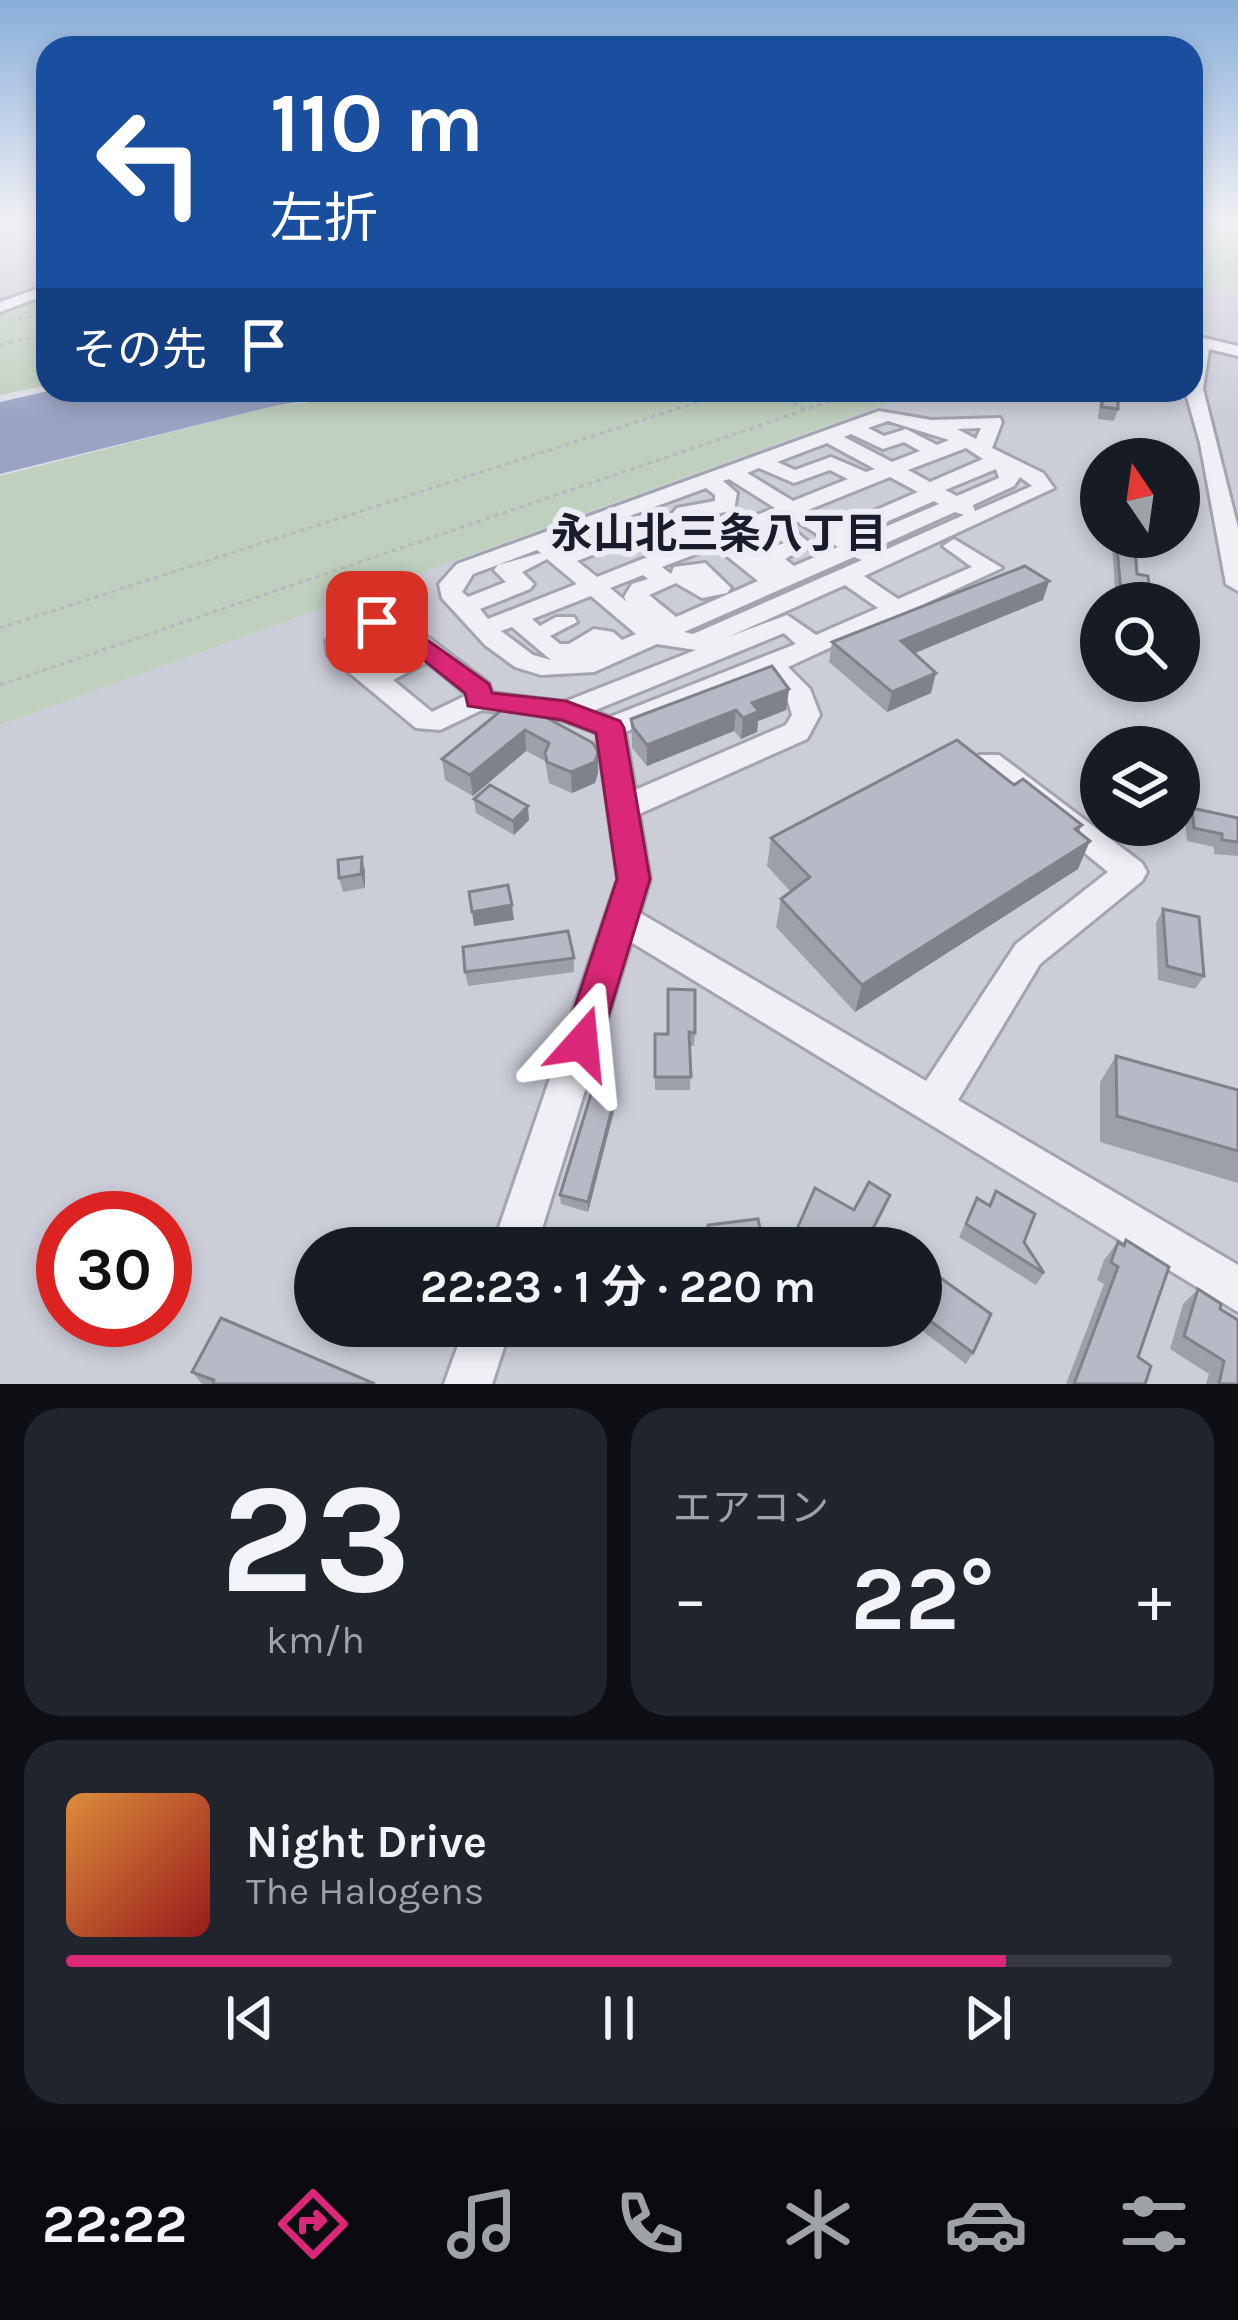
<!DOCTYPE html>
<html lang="ja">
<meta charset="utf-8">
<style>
:root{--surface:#171b24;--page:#20242c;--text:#f1f3f6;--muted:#9ea1a6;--line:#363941;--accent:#db2777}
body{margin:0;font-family:Karla,"Noto Sans JP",sans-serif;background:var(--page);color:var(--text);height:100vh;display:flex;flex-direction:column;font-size:45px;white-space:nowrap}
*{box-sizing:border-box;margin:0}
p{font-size:39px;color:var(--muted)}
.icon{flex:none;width:66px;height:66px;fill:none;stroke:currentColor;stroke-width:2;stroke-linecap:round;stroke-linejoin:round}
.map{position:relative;height:1384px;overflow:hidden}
.details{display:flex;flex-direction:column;gap:24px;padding:24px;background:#0d0f14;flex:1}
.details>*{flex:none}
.guide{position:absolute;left:36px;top:36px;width:1167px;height:366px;border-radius:36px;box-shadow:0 6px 18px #0003;background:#1a4fa0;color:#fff;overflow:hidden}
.needle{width:78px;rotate:347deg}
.controls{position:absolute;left:1080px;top:438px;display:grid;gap:24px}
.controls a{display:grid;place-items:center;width:120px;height:120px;border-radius:50%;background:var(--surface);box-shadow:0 6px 18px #0003;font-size:60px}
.speed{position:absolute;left:36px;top:1191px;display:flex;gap:24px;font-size:60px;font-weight:700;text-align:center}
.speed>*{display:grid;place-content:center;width:156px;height:156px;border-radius:50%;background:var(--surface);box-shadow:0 6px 18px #0003;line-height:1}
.speed .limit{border:18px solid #d22;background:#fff;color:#111}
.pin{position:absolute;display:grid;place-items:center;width:102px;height:102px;color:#fff;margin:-51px;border-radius:24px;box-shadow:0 6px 18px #0006}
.me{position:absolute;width:132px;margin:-66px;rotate:18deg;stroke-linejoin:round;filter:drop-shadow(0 0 9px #0008)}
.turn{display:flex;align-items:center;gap:42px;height:252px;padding:0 36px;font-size:54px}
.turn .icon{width:156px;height:156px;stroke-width:2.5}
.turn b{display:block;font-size:84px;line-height:102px}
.then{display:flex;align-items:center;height:114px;padding:0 36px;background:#0003;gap:24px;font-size:45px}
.big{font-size:90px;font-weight:700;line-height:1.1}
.details .widget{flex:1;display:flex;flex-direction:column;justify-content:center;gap:18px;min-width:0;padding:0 42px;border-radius:36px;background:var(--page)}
.details .dial{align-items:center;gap:0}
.dial b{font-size:156px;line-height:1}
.song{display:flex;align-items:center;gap:36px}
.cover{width:144px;height:144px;border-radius:18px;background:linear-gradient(135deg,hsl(30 70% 55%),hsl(0 70% 35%))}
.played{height:12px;border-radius:6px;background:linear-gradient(90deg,var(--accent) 85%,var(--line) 85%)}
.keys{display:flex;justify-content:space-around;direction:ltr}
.heat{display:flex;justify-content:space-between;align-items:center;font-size:66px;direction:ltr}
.details .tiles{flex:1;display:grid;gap:24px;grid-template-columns:1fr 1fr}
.widget:last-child{grid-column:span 2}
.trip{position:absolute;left:294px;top:1227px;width:648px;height:120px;border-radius:60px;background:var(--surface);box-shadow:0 6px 18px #0003;font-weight:700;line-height:120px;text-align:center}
.tab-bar{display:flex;height:192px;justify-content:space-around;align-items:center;background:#090b0e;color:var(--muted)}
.tab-bar .icon{width:84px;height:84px}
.tab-bar .active{color:var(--accent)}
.tab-bar b{font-size:54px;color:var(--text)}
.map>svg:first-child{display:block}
.built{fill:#cbcdd8;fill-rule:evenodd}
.green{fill:#bfd0be}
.water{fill:#99a4c5}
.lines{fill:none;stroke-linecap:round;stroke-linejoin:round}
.minor-casing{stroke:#a3a4b0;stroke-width:6}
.path{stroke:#b7b9c1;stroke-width:3;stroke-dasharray:4.5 4.5;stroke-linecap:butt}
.minor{fill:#eff0f5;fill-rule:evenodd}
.wall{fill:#9d9faa}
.shaded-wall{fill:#80828b}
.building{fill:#b7b9c6;stroke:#80828b;stroke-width:3}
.route{fill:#db2777;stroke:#8e194d;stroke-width:3}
.labels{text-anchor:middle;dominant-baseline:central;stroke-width:12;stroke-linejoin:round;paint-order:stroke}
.neighbourhood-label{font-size:42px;font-weight:bold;fill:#1a1b2d;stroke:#ecedf4}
</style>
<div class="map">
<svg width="1238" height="1384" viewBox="0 0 1238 1384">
<rect width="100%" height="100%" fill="#dddee6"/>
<g class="built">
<path d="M0 223H48V299L0 308Z"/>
<path d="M1238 279V1384H0V725L925 390H1191V295ZM1101 459H1179V537H1101ZM1101 603H1179V681H1101ZM1101 747H1179V825H1101ZM63 1218H165V1320H63ZM315 1248H921V1326H315Z"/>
</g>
<g class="green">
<path d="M1191 223H1238V279L1191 295Z"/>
<path d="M48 299V385L0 395V308Z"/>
<path d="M380 390H925L0 725V476L274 406 364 396Z"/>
</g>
<path class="water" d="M53 390H387L329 402 316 399 274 406 0 474V402Z"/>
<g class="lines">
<g class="minor-casing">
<g id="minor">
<path d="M48 285V294L0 312V302Z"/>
<path d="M1191 335 1238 346V356L1209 349 1203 389 1238 528V591L1226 584 1200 443 1185 390H1191Z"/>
<path d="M879 411 931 420 1000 418 1002 422 992 448 1043 473 1054 488 864 576 898 599 972 567 943 546 954 539 1002 568 788 667 810 689 820 715 807 739 639 814 650 879 640 913 926 1081 1016 944 1108 872 974 762 979 755H999L1142 863 1147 872 1142 881 1040 964 958 1100 1238 1265V1312L631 942 536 1248H492L618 879 597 733 562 720 482 710 440 730 416 728 328 655 326 641 368 617 400 616 489 684 492 693 564 702 696 650 657 644 594 672 541 675 515 667 485 645 442 598 439 584 457 564ZM888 421 949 440 937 445 906 429 884 436 868 428ZM981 428 976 439 957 429ZM851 434 883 449 904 442 920 451 892 462 844 437ZM827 443 875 469 866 472 831 457 795 470 777 462ZM966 448 983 459 930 482 908 470ZM759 468 794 483 830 470 848 479 793 501 747 473ZM996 469 999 478 957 496 945 490ZM890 477 918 492 837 527 808 510ZM1020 477 1032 486 975 511 973 505 1014 486ZM729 479 775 508 707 534 690 520 734 510 737 493 723 481ZM706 488 715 495V501L677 508 668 519 672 531 688 541 597 577 577 561 656 530V520H640L564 550 556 543ZM934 501 939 504 857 539 852 537ZM955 512 964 515 876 554 873 549ZM790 517 838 547 794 566 785 559 811 544 781 520ZM763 528 784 543 771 548 769 541 754 531ZM735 539 744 545 727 556 758 581 676 617 649 595 676 583 702 598 727 593 731 588 705 563 674 567 671 574 662 567ZM537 550 541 553 498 565 494 570 506 582 468 597 462 592 473 574ZM854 557 862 560 693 634 684 632ZM547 559 577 584 488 619 480 609 530 589 534 584 522 572ZM643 575 648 579 632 584 624 597 627 602 610 588ZM845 585 878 608 816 635 787 615 728 637ZM591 596 636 634 622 640 613 632 594 629 569 644H560L550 636 577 622 574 617H556L540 626 532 619ZM512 627 551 660 533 655 501 631ZM385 629 411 649 377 667 350 647ZM784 633 796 644 610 717 593 711ZM427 662 465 693V696L432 712 393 680ZM766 676 787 698 792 715 786 725 635 790 625 732Z"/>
<path d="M465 1326H511L492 1384H444Z"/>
</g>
</g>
<g class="path">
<path d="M1191 243 1238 228"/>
<path d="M1191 275 1238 259"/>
<path d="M9 321 48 313"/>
<path d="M0 345 48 334"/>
<path d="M778 394 804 409"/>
<path d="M0 628 735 390"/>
<path d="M0 685 863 390"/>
</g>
<use href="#minor" class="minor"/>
</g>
<g class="wall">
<path d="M1103 390 1118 409 1114 421 1098 419 1100 399Z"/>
<path d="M1114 537H1134L1137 574 1151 603H1116L1112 545Z"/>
<path d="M1049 581 1043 600 914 653 931 693 887 712 829 662 832 642Z"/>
<path d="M1123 681H1146L1144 686Z"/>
<path d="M789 689 786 710 758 721 757 732 741 739 734 731 647 766 632 748 631 719Z"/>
<path d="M514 700 598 773 595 783 572 793 549 783 545 761 526 751 473 796 445 780 442 759Z"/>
<path d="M1014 785 1082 825 1079 832 1078 869 855 1012 776 927 781 899 791 892 767 866 771 838Z"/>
<path d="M474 799 529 820 514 835 476 813Z"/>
<path d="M1192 808 1238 818V856L1214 854V847L1187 841 1185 821Z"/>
<path d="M365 871V888L343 892 339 878Z"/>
<path d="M1163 909 1204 976 1195 989 1158 980 1156 923Z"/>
<path d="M574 958V972L468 986 465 972Z"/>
<path d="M695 1033 694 1046H690V1090H655V1034Z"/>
<path d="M1116 1056 1238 1090V1183L1100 1142V1082Z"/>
<path d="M615 1107 588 1212 561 1204 560 1195Z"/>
<path d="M996 1191 1044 1273 1036 1285 959 1237 977 1198 988 1205Z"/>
<path d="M885 1208 865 1248H839L833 1244 831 1248H790L793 1238 854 1210Z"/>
<path d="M1126 1240 1138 1357 1145 1384H1066L1104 1284 1097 1280 1104 1260 1118 1242 1122 1245Z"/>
<path d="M921 1264 973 1353 966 1364 916 1326H921Z"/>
<path d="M1198 1289 1220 1309 1238 1384H1206L1209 1374 1170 1349 1183 1304Z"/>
<path d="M192 1372 375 1384H202Z"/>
</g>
<g class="shaded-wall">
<path d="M1049 581 1043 600 896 661 901 641Z"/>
<path d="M936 673 931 693 887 712 892 692Z"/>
<path d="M789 689 786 710 758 721 757 732 741 739 743 718 752 703Z"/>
<path d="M736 710 734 731 647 766V745Z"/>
<path d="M525 730 526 751 473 796 470 775Z"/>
<path d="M598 752V773L595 783 572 793 571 772Z"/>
<path d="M528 806 529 820 514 835 513 821Z"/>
<path d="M1090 841 1078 869 855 1012 862 985Z"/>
<path d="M362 857 365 871V888L361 874Z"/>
<path d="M512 905 514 920 474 926 472 912Z"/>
<path d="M615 1097V1107L588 1212V1202Z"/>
</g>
<g class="building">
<path d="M1103 390H1118V409L1102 407Z"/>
<path d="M1116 537H1134L1137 574 1148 576 1151 603H1122Z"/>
<path d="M1025 566 1049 581 901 641 936 673 892 692 832 642Z"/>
<path d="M772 666 789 689 752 703 759 711 743 718 736 710 647 745 633 727 631 719Z"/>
<path d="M514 700 593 743 598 752 595 762 571 772 547 762 545 753 549 743 525 730 470 775 442 759Z"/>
<path d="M1123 735 1175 747H1123Z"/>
<path d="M957 740 1014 785 1023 779 1082 825 1075 829 1090 841 862 985 781 899 810 877 771 838Z"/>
<path d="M490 785 528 806 513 821 474 799Z"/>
<path d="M1192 808 1238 818V842L1222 840V834L1194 828Z"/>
<path d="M362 857 361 874 339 878 338 860Z"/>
<path d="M508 885 512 905 472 912 469 892Z"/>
<path d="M1163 909 1199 917 1204 976 1167 966Z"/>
<path d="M568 931 574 958 465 972 463 947Z"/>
<path d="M668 989 695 990V1033L689 1032 691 1077H655V1034H668Z"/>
<path d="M1116 1056 1238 1090V1151L1117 1116Z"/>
<path d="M592 1091 615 1097 588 1202 560 1195Z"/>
<path d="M869 1182 890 1195 863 1248 837 1232 830 1248 823 1246 822 1248H811L793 1238 815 1188 854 1210Z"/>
<path d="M996 1191 1035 1214 1024 1242 1044 1273 966 1224 977 1198 990 1206Z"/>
<path d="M758 1219 764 1248H666L664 1237 709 1230 708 1225Z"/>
<path d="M1126 1240 1169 1267 1138 1357 1151 1366 1145 1384H1074L1118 1267 1111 1262 1118 1242 1124 1246Z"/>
<path d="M921 1264 991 1314 973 1353 921 1314Z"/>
<path d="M1198 1289 1221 1304 1220 1309 1238 1320V1384H1219L1224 1361 1184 1336Z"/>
<path d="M221 1318 375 1384H213L214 1380 192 1372Z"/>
</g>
<linearGradient id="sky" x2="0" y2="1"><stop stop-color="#88aeda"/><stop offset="0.53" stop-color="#f0f0f4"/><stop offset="1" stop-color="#f0f0f4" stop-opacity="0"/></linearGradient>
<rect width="1238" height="417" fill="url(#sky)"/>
<path class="route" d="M391 614 489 684 492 693 566 701 620 721 624 728 650 879 596 1056 582 1061 569 1056 563 1043 617 879 596 733 562 720 468 706 465 693 385 629 369 627 365 622 369 616Z"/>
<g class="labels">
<g class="neighbourhood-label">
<text x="719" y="534">永山北三条八丁目</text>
</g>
</g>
</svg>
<div class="controls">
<a><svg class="needle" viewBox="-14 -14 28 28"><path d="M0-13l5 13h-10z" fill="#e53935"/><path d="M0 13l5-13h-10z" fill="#9ea1a6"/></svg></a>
<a><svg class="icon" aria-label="search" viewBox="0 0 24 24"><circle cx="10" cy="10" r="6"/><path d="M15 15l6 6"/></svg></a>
<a><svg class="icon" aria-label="layers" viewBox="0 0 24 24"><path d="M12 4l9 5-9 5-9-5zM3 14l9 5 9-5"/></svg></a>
</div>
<div class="speed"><div class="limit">30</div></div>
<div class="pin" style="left:377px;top:622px;background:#d93025"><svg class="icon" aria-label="arrive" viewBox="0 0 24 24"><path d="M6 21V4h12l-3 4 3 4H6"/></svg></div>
<svg class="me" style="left:582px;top:1043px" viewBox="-20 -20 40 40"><path d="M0-17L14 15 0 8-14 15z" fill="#db2777" stroke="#fff" stroke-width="4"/></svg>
<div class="trip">22:23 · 1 分 · 220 m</div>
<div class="guide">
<div class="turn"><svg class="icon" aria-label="left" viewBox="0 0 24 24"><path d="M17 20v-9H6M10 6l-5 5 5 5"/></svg><div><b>110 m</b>左折</div></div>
<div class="then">その先<svg class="icon" aria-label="arrive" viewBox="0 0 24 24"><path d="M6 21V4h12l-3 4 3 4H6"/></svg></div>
</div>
</div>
<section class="details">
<div class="tiles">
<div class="widget dial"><b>23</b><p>km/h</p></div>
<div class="widget"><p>エアコン</p>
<div class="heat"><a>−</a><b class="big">22°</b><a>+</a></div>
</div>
<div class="widget">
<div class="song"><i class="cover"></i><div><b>Night Drive</b><p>The Halogens</p></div></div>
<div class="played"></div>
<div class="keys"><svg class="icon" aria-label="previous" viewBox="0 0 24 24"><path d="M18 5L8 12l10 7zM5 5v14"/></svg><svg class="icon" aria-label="pause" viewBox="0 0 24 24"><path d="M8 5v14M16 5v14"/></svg><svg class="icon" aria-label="next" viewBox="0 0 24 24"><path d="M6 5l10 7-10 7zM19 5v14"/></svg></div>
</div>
</div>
</section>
<nav class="tab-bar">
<b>22:22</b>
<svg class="icon active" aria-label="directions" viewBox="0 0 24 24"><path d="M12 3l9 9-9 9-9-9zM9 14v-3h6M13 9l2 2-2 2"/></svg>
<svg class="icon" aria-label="music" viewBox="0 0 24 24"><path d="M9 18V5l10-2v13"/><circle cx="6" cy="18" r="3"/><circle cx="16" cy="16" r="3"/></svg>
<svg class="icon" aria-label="phone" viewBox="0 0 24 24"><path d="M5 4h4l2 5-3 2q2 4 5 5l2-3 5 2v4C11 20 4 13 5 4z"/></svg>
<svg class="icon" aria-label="climate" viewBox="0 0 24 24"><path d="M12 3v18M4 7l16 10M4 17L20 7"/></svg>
<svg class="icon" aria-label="car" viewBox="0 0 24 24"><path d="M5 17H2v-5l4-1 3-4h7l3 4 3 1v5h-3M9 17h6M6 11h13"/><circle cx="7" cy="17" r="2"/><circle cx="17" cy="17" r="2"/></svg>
<svg class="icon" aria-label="filters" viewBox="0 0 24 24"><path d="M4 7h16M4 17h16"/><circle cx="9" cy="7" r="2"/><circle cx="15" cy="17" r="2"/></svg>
</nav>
